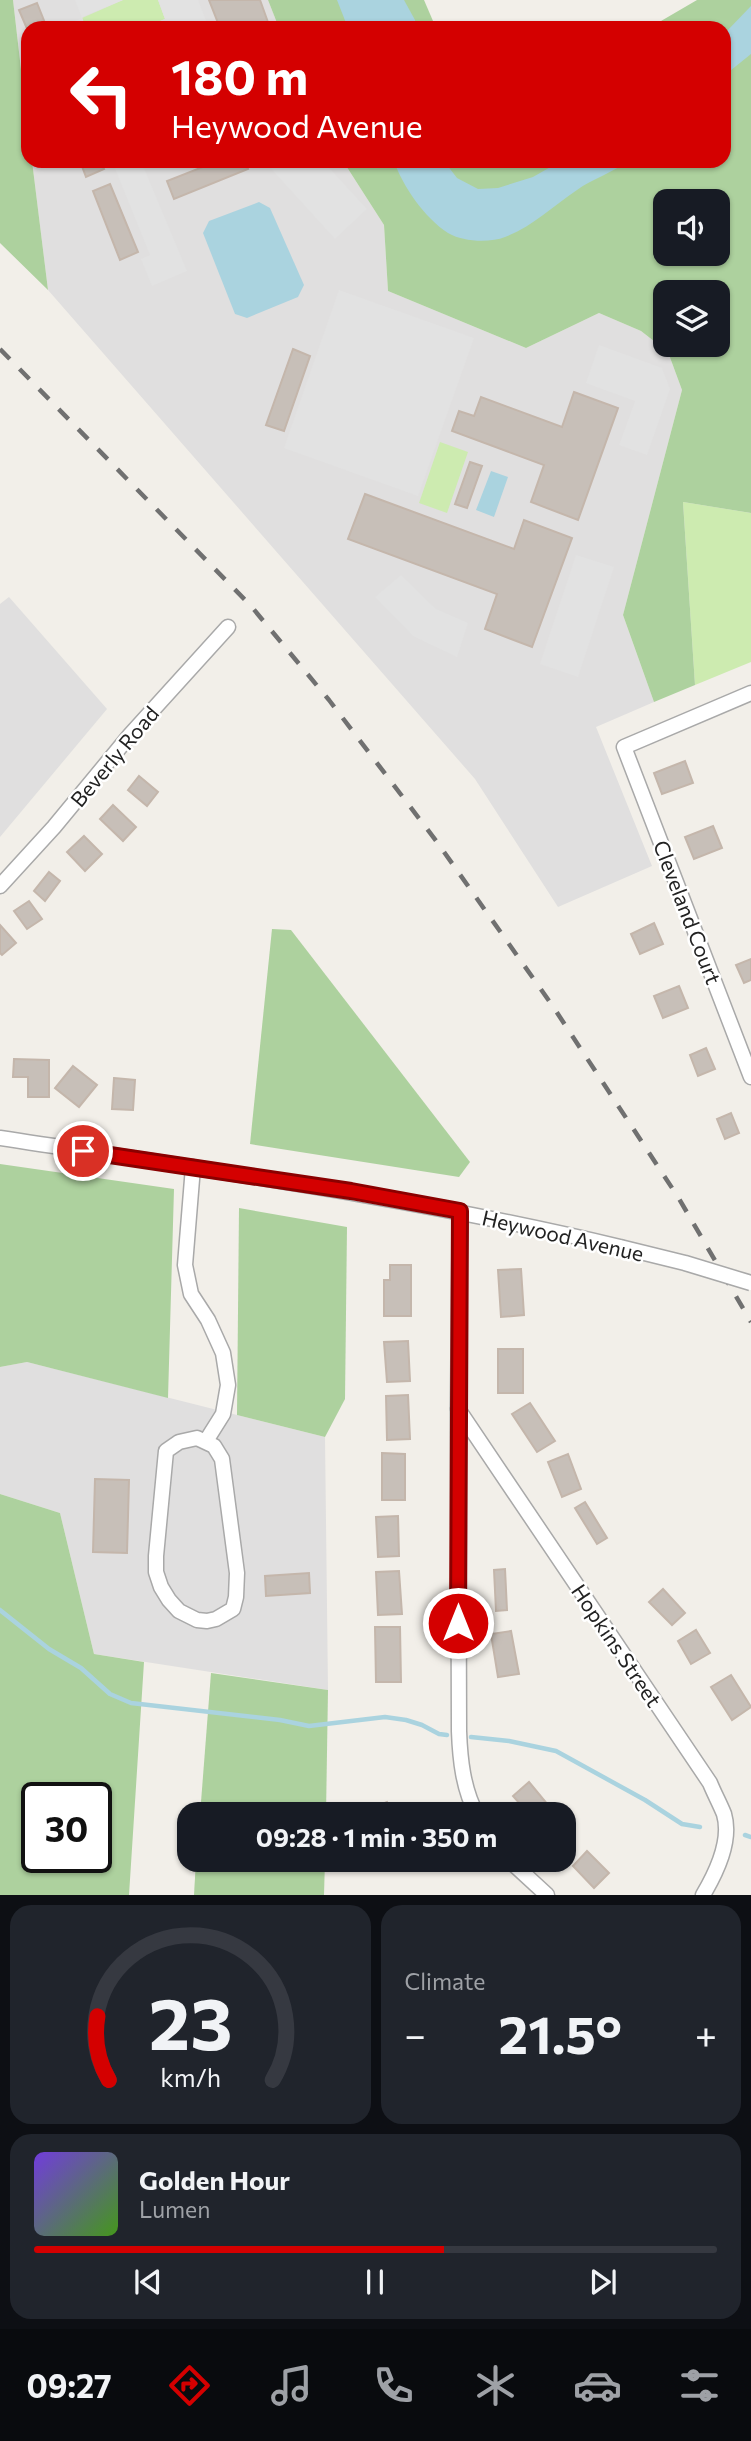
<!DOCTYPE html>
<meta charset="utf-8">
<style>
:root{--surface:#171b24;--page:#20242c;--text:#f1f3f6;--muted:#9ea1a6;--line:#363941;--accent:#d40000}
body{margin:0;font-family:Commissioner,sans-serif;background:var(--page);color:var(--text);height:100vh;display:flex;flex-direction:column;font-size:26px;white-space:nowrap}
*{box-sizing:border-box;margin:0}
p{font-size:23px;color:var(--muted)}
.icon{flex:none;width:38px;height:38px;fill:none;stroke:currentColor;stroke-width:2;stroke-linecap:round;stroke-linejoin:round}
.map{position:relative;height:1895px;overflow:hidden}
.side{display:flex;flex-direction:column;gap:10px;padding:10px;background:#0d0f14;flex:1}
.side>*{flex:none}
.banner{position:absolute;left:21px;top:21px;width:710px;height:147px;border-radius:21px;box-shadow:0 2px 5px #0004;background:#d40000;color:#fff;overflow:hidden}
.tools{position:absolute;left:653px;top:189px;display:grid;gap:14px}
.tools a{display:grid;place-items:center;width:77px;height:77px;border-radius:14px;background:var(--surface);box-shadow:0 2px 5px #0004;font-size:35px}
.speed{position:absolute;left:21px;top:1782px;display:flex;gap:14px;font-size:35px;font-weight:700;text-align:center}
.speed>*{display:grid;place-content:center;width:91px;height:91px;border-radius:50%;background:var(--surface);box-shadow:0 2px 5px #0004;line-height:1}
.speed .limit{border:4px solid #111;border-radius:10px;background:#fff;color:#111}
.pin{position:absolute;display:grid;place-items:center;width:60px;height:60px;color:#fff;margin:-30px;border:4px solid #fff;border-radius:50%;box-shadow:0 2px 7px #0007}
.me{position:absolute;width:77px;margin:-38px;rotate:0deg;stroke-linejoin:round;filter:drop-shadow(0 0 5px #0008)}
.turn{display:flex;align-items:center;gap:24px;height:147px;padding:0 35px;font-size:32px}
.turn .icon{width:91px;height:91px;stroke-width:2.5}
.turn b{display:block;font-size:49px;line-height:60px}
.big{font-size:52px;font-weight:700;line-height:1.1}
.side .widget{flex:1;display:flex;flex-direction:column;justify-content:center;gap:10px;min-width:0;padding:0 24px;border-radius:21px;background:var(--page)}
.side .dial{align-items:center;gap:0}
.dial svg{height:182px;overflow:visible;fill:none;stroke:var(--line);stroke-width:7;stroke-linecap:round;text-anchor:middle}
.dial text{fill:var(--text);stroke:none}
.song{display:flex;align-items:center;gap:21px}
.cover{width:84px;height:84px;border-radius:10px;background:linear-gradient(135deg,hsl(260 70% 55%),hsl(100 70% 35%))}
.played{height:7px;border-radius:4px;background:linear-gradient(90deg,var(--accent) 60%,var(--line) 60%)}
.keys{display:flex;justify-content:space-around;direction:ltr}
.heat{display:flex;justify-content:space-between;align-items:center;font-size:38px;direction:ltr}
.side .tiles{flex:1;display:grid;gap:10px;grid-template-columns:1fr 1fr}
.widget:last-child{grid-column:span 2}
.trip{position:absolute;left:177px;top:1802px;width:399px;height:70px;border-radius:21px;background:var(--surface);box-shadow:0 2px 5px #0004;font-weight:700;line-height:70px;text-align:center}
.dock{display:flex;height:112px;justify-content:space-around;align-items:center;background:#090b0e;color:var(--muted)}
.dock .icon{width:49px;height:49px}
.dock .active{color:var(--accent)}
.dock b{font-size:32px;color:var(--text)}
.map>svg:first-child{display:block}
.residential{fill:#e0dfdf}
.grass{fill:#cdebb0}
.forest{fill:#add19e;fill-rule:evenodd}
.parking{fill:#e2e2e2}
.water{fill:#aad3df}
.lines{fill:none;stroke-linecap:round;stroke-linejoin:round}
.stream{stroke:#aad3df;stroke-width:4.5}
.building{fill:#c7bfb8;stroke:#c4b6ab;stroke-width:2}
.minor-casing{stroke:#a9a9a9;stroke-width:17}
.minor{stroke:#fff;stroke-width:14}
.rail{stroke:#707070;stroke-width:4.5;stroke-dasharray:14 14;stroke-linecap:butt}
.minor-bridge-casing{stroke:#a9a9a9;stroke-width:17;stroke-linecap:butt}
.minor-bridge{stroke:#fff;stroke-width:14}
.route-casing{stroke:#8a0000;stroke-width:18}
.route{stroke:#d40000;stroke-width:12}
.labels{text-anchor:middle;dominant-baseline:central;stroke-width:5;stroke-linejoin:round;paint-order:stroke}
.street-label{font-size:21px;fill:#222;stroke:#fff}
</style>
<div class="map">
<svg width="751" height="1895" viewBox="0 0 751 1895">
<rect width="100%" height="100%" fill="#f2efe9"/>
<g class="residential">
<path d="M13 0H268L279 28H28V130Z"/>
<path d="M32 161H343L384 225 388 291 526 348 599 313 641 331 668 352 682 390 623 615 654 702 596 727 652 866 558 907 475 779 48 290Z"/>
<path d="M9 597 107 709 0 837V604Z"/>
<path d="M27 1362 325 1437 328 1690 94 1654 60 1513 0 1494V1367Z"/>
</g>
<g class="grass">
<path d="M123 0H158L165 19 142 28H86L82 18Z"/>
<path d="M440 442 468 452 447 513 419 503Z"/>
<path d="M683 502 751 513V662L695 685Z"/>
</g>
<g class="forest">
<path d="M0 0H13L28 130V161H32L48 290 0 243Z"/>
<path d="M268 0H424L436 28H279Z"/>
<path d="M697 0H751V513L683 502 695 685 654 702 623 615 682 390 668 352 641 331 599 313 526 348 388 291 384 225 343 161H724V28H649ZM665 201H718V254H665ZM665 292H718V345H665Z"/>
<path d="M272 929 291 930 470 1162 459 1177 250 1144Z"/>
<path d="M0 1164 174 1189 168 1398 27 1362 0 1367Z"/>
<path d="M239 1208 347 1227 345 1399 325 1437 237 1415Z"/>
<path d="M0 1494 60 1513 94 1654 144 1662 129 1895H0ZM96 1797V1857H37V1797Z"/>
<path d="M211 1673 328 1690 326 1815H200Z"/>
<path d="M196 1860H325L324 1895H194Z"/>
</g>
<g class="parking">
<path d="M75 0H123L82 17 86 28H57L82 18Z"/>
<path d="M158 0H198L209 28H142L165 19Z"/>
<path d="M112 161H141L187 271 152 286 141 259 150 255Z"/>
<path d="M264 161H323L367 209 335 239Z"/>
<path d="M339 290 474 338 418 496 284 448Z"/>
<path d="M599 345 662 368 670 389 647 455 619 445 635 401 586 383Z"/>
<path d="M576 555 614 567 578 677 540 664Z"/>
<path d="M401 575 436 609 468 623 457 657 413 636 375 597Z"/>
</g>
<g class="water">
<path d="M337 0H404L415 20 417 28H348Z"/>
<path d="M751 6V54L725 75V33Z"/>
<path d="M394 161H444L457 178 478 189 498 188 533 177 561 161H628C612 173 592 179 577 190 553 206 532 227 505 237 490 243 463 242 448 233 425 218 403 187 394 161Z"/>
<path d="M259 202 270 208 304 285 298 297 247 318 235 314 203 233 209 221Z"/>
<path d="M491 471 508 477 494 517 476 510Z"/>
</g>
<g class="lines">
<g class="stream">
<path d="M0 1610 49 1649 81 1668 110 1694 131 1703 280 1720 309 1726 385 1717 406 1720 422 1725 439 1734 447 1735"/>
<path d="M471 1737 509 1741 556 1751 645 1800 682 1824 700 1827"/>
<path d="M745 1835 751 1837"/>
</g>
</g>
<g class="building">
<path d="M209 0H260L270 28H220Z"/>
<path d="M37 3 47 28H28V31L19 10Z"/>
<path d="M80 161H100L104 169 86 177Z"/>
<path d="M218 161H245L248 169 174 199 167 181Z"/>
<path d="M110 184 138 252 120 260 93 191Z"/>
<path d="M293 349 310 356 284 431 266 425Z"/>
<path d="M574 392 618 408 578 520 531 502 544 465 452 431 459 411 474 416 481 397 562 427Z"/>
<path d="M470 462 482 466 467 508 455 504Z"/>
<path d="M365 494 514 549 524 520 572 538 532 647 485 629 497 594 348 539Z"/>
<path d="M685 761 693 783 662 794 654 773Z"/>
<path d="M139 776 158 792 147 806 128 790Z"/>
<path d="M113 805 136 827 123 841 100 819Z"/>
<path d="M713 826 722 848 694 859 685 837Z"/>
<path d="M84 836 102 854 85 871 67 852Z"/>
<path d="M49 872 60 881 45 901 34 891Z"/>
<path d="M29 901 42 919 27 929 14 911Z"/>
<path d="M654 923 663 944 640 954 631 934Z"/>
<path d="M0 925 16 943 2 955 0 953Z"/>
<path d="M751 959V980L744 983 736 965Z"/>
<path d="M679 986 688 1008 663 1018 654 996Z"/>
<path d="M706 1048 715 1069 698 1076 690 1055Z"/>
<path d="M14 1059 49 1060V1097H28V1077H13Z"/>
<path d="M73 1066 97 1085 79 1107 55 1088Z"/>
<path d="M114 1078 135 1080 133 1110 112 1109Z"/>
<path d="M731 1113 739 1133 725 1139 717 1119Z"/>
<path d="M390 1265H411V1316H384V1280H390Z"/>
<path d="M521 1269 524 1315 501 1317 498 1270Z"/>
<path d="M408 1341 410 1381 387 1382 384 1342Z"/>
<rect x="498" y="1349" width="25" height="44"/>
<path d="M408 1395 410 1439 387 1440 386 1396Z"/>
<path d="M530 1403 555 1441 537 1452 512 1414Z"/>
<path d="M382 1453 405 1454V1500H382Z"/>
<path d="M568 1454 581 1489 562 1497 548 1462Z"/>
<path d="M95 1479 129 1480 127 1553 93 1552Z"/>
<path d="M585 1502 607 1538 597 1544 575 1508Z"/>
<path d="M398 1516 399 1556 378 1557 376 1517Z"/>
<path d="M505 1569 507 1610 496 1611 494 1570Z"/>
<path d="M399 1571 402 1614 378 1615 376 1572Z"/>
<path d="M309 1573 310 1593 266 1596 265 1576Z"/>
<path d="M663 1589 685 1613 672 1625 649 1602Z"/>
<path d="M375 1627H400L401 1682H376Z"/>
<path d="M696 1630 710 1653 691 1664 678 1641Z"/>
<path d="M511 1631 519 1674 498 1677 491 1634Z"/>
<path d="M731 1675 751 1707 732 1720 711 1687Z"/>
<path d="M529 1782 548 1805 537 1815H530L513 1796Z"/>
<path d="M387 1802 392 1815H368L366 1810Z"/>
<path d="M587 1851 609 1873 594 1888 573 1866Z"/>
</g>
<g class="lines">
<g class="minor-casing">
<g id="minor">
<path d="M751 693 624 747 751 1077"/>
<path d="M0 886 54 827 130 735 228 627"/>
<path d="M0 1138C208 1170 416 1198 620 1247"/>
<path d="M193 1167 185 1265 191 1294 208 1320 223 1353 228 1385 223 1414 206 1441"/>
<path d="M460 1211 458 1408 459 1731C460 1759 463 1789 477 1815"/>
<path d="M458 1409 710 1783C714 1793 720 1804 724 1814 732 1841 716 1873 703 1895"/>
<path d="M197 1438 214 1446 222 1459 237 1573 236 1597 233 1609 216 1619 207 1621 197 1620 179 1611 169 1600 161 1587 156 1572V1556L166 1451 179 1442Z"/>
<path d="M509 1860 547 1895"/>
</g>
</g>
<use href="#minor" class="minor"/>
<path class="rail" d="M0 349 251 606 329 700 437 842 552 1005 678 1197 751 1322"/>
<g class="minor-bridge-casing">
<path id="minor-bridge" d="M620 1247 685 1263 751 1283"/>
</g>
<use href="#minor-bridge" class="minor-bridge"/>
</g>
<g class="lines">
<g class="route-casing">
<path id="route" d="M83 1151 351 1191 460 1211 458 1623"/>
</g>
<use href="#route" class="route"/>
</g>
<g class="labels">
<g class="street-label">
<text transform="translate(114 756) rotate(-50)">Beverly Road</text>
<text transform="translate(688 912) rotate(69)">Cleveland Court</text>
<text transform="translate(563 1235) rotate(13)">Heywood Avenue</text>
<text transform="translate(617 1645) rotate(56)">Hopkins Street</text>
</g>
</g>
</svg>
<div class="tools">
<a><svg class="icon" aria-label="sound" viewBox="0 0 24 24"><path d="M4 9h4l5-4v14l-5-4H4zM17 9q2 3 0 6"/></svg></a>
<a><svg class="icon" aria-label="layers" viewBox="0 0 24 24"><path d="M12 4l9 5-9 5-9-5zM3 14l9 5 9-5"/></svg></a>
</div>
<div class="speed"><div class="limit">30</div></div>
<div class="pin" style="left:83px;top:1151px;background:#d93025"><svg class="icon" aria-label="arrive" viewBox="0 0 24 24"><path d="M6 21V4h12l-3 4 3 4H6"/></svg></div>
<svg class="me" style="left:458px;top:1623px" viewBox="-20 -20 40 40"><circle r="17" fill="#d40000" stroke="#fff" stroke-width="3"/><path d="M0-11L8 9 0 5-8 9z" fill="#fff"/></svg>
<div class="trip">09:28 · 1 min · 350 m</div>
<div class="banner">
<div class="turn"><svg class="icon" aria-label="left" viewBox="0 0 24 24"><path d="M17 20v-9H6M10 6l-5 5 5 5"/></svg><div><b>180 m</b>Heywood Avenue</div></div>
</div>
</div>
<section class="side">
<div class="tiles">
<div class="widget dial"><svg viewBox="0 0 100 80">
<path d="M14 69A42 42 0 1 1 86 69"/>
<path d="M14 69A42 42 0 0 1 9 41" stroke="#d40000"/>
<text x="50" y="56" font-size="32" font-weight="700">23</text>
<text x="50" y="72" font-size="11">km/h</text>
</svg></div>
<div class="widget"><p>Climate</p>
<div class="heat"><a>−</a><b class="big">21.5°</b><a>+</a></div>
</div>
<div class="widget">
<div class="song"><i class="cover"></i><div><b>Golden Hour</b><p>Lumen</p></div></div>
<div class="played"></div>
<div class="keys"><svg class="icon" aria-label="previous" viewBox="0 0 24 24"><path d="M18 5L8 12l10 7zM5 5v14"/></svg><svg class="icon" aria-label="pause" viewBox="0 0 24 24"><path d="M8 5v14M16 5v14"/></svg><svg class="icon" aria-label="next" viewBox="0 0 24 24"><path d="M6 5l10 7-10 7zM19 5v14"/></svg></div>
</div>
</div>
</section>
<nav class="dock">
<b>09:27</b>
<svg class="icon active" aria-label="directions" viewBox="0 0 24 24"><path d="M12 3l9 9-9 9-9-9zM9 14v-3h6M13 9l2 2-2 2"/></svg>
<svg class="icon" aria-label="music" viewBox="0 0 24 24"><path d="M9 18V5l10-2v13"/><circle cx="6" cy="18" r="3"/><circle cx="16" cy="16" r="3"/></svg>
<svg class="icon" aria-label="phone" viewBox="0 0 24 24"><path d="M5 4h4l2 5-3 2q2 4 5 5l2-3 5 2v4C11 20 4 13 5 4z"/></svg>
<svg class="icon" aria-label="climate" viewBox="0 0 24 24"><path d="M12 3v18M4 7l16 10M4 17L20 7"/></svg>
<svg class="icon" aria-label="car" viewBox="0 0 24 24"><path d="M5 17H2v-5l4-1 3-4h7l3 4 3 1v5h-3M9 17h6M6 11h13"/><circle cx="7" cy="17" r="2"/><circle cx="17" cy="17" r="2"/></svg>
<svg class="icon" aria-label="filters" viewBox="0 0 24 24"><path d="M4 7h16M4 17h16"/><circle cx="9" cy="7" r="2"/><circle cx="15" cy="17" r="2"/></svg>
</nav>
